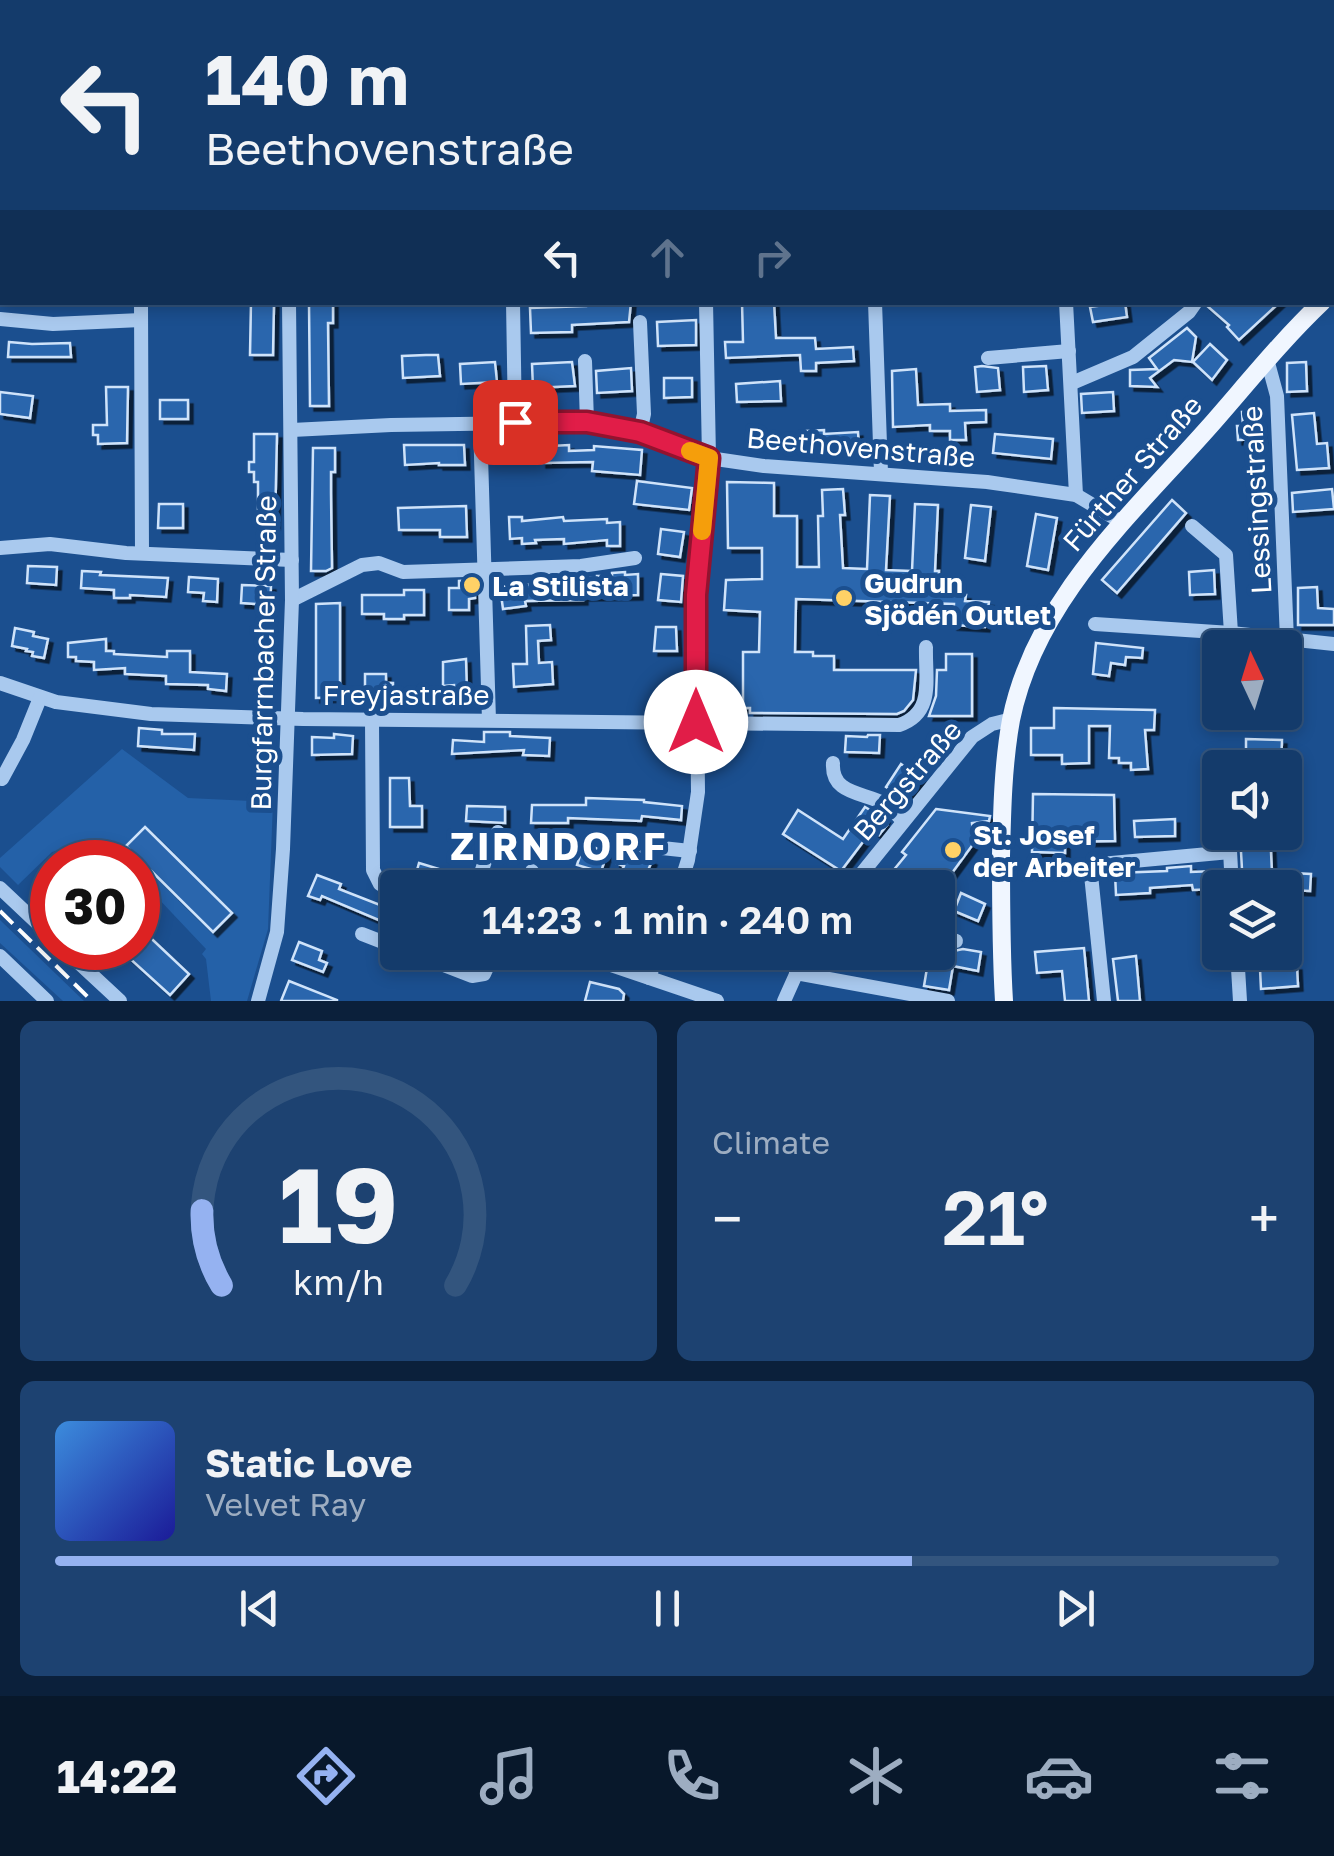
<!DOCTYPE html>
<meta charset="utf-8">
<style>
:root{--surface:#143b6b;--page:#1d4271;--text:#f1f3f6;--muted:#9dadc1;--line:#33557e;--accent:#95b2f1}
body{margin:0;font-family:"Golos Text",sans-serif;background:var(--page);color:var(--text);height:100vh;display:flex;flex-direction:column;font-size:38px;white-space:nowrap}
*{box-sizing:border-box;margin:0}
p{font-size:32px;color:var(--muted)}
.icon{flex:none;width:55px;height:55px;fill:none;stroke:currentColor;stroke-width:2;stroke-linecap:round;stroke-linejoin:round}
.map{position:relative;height:1001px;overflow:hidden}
.sheet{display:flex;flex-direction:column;gap:20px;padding:20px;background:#0b203b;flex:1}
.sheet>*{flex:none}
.hud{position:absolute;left:0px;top:0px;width:1335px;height:305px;box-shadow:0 5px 15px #0003,0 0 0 2px var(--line);background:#143b6b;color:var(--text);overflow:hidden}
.needle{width:65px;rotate:356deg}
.fabs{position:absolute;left:1202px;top:630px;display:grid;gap:20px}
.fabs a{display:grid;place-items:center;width:100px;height:100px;border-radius:10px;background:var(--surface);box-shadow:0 5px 15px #0003,0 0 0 2px var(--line);font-size:50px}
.speed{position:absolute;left:30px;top:840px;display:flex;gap:20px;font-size:50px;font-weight:700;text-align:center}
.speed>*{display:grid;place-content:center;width:130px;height:130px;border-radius:50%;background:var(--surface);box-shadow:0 5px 15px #0003,0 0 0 2px var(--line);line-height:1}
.speed .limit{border:15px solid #d22;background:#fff;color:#111}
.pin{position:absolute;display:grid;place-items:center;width:85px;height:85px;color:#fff;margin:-42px;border-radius:20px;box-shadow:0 5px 15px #0006}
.me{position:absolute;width:110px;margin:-55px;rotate:0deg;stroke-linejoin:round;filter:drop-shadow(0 0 8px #0008)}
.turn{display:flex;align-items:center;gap:35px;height:210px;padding:0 40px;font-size:45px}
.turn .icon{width:130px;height:130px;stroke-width:2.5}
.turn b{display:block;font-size:70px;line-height:85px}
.lanes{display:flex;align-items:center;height:95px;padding:0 40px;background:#0003;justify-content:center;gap:50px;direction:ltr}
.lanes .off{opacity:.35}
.big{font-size:75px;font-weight:600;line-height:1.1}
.sheet .tile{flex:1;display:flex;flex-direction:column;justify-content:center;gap:15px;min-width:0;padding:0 35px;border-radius:15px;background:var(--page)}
.sheet .dial{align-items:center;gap:0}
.dial svg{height:260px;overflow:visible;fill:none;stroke:var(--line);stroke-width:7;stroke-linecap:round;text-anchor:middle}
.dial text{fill:var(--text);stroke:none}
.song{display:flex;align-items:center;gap:30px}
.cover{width:120px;height:120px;border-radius:15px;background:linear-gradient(135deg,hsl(210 70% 55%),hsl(240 70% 35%))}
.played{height:10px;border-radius:5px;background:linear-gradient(90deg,var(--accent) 70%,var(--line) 70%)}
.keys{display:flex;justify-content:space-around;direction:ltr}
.heat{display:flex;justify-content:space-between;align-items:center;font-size:55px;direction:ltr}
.sheet .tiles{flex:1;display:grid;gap:20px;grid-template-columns:1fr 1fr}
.tile:last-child{grid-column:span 2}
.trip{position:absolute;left:380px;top:870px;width:575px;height:100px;border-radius:10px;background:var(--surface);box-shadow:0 5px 15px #0003,0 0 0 2px var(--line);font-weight:600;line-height:100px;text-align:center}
.tabs{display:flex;height:160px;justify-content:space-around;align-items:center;background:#08182b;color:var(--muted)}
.tabs .icon{width:70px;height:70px}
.tabs .current{color:var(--accent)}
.tabs b{font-size:45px;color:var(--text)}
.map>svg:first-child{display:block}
.green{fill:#2461a8}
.building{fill:#2a66ad;stroke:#cfe3fa;stroke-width:2.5;filter:url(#shadow)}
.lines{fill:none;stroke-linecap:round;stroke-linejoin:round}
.minor{stroke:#a9c9ee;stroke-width:14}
.major{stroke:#f0f6ff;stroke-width:18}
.rail{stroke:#fff;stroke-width:4;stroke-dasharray:18 8;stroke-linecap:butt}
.route-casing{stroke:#92132f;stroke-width:25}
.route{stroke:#e11d48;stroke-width:18}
.slow{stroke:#f59e0b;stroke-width:18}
.poi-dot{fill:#ffd166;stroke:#1b4f8f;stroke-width:4}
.labels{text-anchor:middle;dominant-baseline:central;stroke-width:10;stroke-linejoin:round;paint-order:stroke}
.street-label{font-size:28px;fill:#fff;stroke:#1b4f8f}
.poi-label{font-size:28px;font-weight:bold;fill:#fff;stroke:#1b4f8f;text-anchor:start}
.district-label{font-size:38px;font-weight:bold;letter-spacing:2.5px;fill:#fff;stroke:#1b4f8f}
</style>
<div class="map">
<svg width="1334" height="1001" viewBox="0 0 1334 1001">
<defs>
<filter id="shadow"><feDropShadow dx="4.5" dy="4.5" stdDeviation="0" flood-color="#0009"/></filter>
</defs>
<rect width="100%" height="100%" fill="#1b4f8f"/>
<g class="green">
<path d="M122 749 188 798 273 802 268 929 247 1001H211L206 959 202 954 206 949 138 877V862H114L75 845 52 852 18 885 0 867V858Z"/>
<path d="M0 920 84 1001H63L0 943Z"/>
</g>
<g class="building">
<path d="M251 302 274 303 273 355H250Z"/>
<path d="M309 302H333V323H328L329 406H310Z"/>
<path d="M586 302H631L629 322 572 325V332L531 333 530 308 586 306Z"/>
<path d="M742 302H774L776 338H815L816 349 853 347 854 361 816 363V371H801L800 355 726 358 725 342H743Z"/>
<path d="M1125 302 1127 317 1093 322 1090 307Z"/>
<path d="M1206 302H1280L1239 340 1227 327 1229 325 1206 305Z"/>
<path d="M696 320V345L658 346 657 322Z"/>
<path d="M1187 328 1196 337 1192 362 1174 360 1150 378 1157 387 1130 386V370L1157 369 1149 358Z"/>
<path d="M9 342 32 344 70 343 71 357H8Z"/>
<path d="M1210 344 1227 360 1212 380 1193 362Z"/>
<path d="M426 355H438L440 376 403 378 402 356Z"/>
<path d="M495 362 497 382 461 384 460 364Z"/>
<path d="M572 362 575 386 533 388 532 364Z"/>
<path d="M1306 362 1307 391 1287 392V363Z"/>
<path d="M982 366 998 368 1000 390 977 392 975 367Z"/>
<path d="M1046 366 1048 390 1024 392 1023 367Z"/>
<path d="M631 368 632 391 597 393 596 371Z"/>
<path d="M916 369 918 405 950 404V411L986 410V422L965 423 966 440H950V431H930V425L893 427 892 371Z"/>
<path d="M664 378H692V397L664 398Z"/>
<path d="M780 381 781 401 737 402 736 384Z"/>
<path d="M106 387H128L127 443 98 444V435H93V425H107Z"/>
<path d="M0 392 33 396 30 418 0 414Z"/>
<path d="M1113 392 1114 411 1082 413 1081 394Z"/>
<rect x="160" y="400" width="28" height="19"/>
<path d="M1255 411 1256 423H1261L1262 439 1238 440 1237 426H1243L1242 412Z"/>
<path d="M1314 413 1317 444 1327 443 1329 468 1297 470 1292 415Z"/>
<path d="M824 430V434L858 432 859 447 808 449 807 431Z"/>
<path d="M254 434H277L275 525H258V482H254V472H249V462H254Z"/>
<path d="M995 434 1053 439 1051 459 993 453Z"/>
<path d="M404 445H464L465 465H439V463L405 465Z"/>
<path d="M569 445V451L594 450V446L642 450 640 475 592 471 593 462 542 463V452H551V446Z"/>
<path d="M313 448H335V472H331V493L332 568 326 571H311Z"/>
<path d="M637 481 692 488 689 510 634 504Z"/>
<path d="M727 482 774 483V516H797V567H819L818 516H823L822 490 843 489 845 515H840L843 568 867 569 870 495 890 496 886 570 912 571 915 504 938 505 935 571H939L938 594 966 595 965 601 989 602 985 627 953 625 954 604 796 599 795 652H813V656H834V670H916L913 700 904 711 897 714 750 713V708H743V652H759L760 612 724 610 726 580 762 579V548H728Z"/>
<path d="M1332 489 1334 509 1293 512 1292 493Z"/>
<path d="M1172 500 1186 513 1117 593 1102 580Z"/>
<path d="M159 504H183V528H158Z"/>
<path d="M971 505 991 507 985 561 965 558Z"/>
<path d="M466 506 467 537H440V530H399L398 508Z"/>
<path d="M1036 514 1057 518 1048 570 1027 566Z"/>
<path d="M509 517H522V521L563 517 564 521 607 519V523L620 522V546H607V540L564 544V539L535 540 536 543 522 544V538L510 539Z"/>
<path d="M661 529 684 532 680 557 658 554Z"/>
<path d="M28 566 57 567 56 585 27 583Z"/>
<path d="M1214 570 1215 594 1190 595 1189 572Z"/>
<path d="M82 571 101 572 100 575 168 578 166 597 130 595V598H114V590L81 588Z"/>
<path d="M625 572V575L638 574V595L583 596V600L525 601 526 606 503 609 500 587 541 583V579L555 578H597V576H612V573Z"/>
<path d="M661 574 683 576 681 602 658 600Z"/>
<path d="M189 577 218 579 217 602 203 601 204 593 188 592Z"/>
<path d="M474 580 475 598 469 599V610H449V588H459V581Z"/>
<path d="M242 585 271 586 270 605 241 603Z"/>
<path d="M1317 587 1318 608 1334 609V625H1298V588Z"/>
<path d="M404 590H424V615H404V619H384V614H362V595H404Z"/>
<path d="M340 603V697L316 698V604Z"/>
<path d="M550 625 551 640 538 641 539 663 552 662 553 684 514 687 513 664H527L526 626Z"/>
<path d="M656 627H676L677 651H654Z"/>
<path d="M15 628 34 632 33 636 48 639 44 658 32 656 33 652 26 651 27 649 12 646Z"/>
<path d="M106 639V651H114V654L167 657V651H190V672L227 674 226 691 208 689V685L166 684V676L125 674V668L94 670V662L76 661V657H68V643Z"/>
<path d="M1096 643 1143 648 1142 658 1126 657 1125 665 1111 663 1109 676 1093 674Z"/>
<path d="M946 654H972V716H929L936 696 937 670H946Z"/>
<path d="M466 659 467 692H454V685L443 686V662Z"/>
<path d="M365 674H386V683H393V695L365 696Z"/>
<path d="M1054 708 1155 710 1154 730H1145L1148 769 1131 770V763H1119V758H1109L1110 726H1089V763L1062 764V755H1031V728H1054Z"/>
<path d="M139 728 162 730V734H195L194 750 138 746Z"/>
<path d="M484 732H510V736L550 738 549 756 523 755 524 750 452 754 453 740 484 742Z"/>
<path d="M334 734 353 736 352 754 312 755V737L334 738Z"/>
<path d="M868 735H880L879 753 845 752 846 736 867 737Z"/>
<path d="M1246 739 1282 740 1281 766 1246 765Z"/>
<path d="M901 764 921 778 905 801 886 787Z"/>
<path d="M390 778H409L410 806H422V827H390Z"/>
<path d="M1033 794 1114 795 1115 841 1065 842V853L1032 852Z"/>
<path d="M586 798 644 800V802L682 806 681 820 642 816 641 821 568 818V823H531L532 805H586Z"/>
<path d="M467 806 505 807V823L466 821Z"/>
<path d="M865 807 885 819 883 822 887 825 879 835 872 830 841 871 783 834 798 810 843 839Z"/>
<path d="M936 809 990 816 989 821 972 823 974 843 941 888H895L883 883 906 855 902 852Z"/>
<path d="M1175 819V836L1135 837 1134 821Z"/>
<path d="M145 827 232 913 213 932 126 846Z"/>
<path d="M1270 832 1272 872 1311 874 1310 891 1289 890V888H1275L1274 885 1243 887 1240 834Z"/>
<path d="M584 843 607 853 601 872 577 865Z"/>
<path d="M620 854 640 856 652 861 643 882 621 873 624 866 616 863Z"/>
<path d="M419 863 459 875 455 888H434L414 881Z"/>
<path d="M1191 866V872L1214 871 1216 889 1193 890 1192 885 1150 888V893L1116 895 1115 873 1167 871V868Z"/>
<path d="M317 875 341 884 339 889 398 912 393 926 322 896 320 900 308 896Z"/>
<path d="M961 893 985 904 978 921 954 911Z"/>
<path d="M138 926 189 974 170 995 127 956 134 948H138Z"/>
<path d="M299 942 322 951 319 960 327 963 323 972 292 960Z"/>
<path d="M938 946 954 951 963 949 981 952 978 971 953 966 949 990 924 986 928 962 906 958 907 952H938Z"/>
<path d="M1084 948 1089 1001H1065L1062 971 1037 973 1035 952Z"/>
<path d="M1136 956 1140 1001H1118L1113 959Z"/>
<path d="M1297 966 1298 986 1261 989 1260 969Z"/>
<path d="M289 981 337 1000V1001H281Z"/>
<path d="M590 982 619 989 624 994 623 1001H585Z"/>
</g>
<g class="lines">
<g class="minor">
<path d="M4 0V2"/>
<path d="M98 0 99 2"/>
<path d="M267 0V2"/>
<path d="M418 0 419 2"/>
<path d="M590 0V2"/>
<path d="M758 0V2"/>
<path d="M905 2V0"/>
<path d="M1057 2 1058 0"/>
<path d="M1220 2 1221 0"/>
<path d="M0 148H2"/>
<path d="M141 302 142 553"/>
<path d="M513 302 515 422"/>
<path d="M875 302 881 473"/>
<path d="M1066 302 1076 495"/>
<path d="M0 319 53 324 141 320"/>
<path d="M640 322 644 414 640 432"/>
<path d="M988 358 1069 351"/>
<path d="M1267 359 1277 396 1287 640"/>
<path d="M585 361 587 422"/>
<path d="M1072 383 1133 357 1189 312 1196 302"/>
<path d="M480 423 489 720"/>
<path d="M292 430 391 425 587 422 640 432 709 458 764 466 987 482 1076 495 1123 523"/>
<path d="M1192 526 1226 555 1231 633"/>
<path d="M0 548 50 544 126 553 292 560"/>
<path d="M292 600 362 565 379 563 403 572 581 566 635 558"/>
<path d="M1095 624 1231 633 1334 644"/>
<path d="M0 683 56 702 151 714 303 719 899 725C935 713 925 679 926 647"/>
<path d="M372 720 373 870 380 884 398 890"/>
<path d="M833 763C831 795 864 792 885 804 892 808 897 815 903 821"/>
<path d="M2 779 23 740 40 698"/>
<path d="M1229 832 1232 888"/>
<path d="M606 842 690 851"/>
<path d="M0 888 52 937"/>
<path d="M476 888 488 852 498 832"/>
<path d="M526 888 532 871"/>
<path d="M679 888 688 860 698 792 696 595 709 458 706 302"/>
<path d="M850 888 972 737 992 724 1012 719"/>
<path d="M1285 916H1292"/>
<path d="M362 934 398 948"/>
<path d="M938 935 956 941"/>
<path d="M63 948 120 1001"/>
<path d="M410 952 472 976 484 974 494 952"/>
<path d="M573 952 717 1001"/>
<path d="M1237 952 1240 1001"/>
<path d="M0 956 47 1001"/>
<path d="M796 973 948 1001"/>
<path d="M649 978 658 952"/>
<path d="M258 1001 277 932 283 849 292 600 289 302"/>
<path d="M784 1001 806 952"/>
<path d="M1104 1001 1090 865 1230 852"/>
</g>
<g class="major">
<path d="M1332 293 1334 291"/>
<path d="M1004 1001C1001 953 1001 904 1001 856 1002 811 1003 764 1011 720 1035 600 1132 514 1209 427 1246 385 1281 341 1322 302"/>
</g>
<path class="rail" d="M0 911 92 1001"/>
</g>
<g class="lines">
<g class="route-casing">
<path id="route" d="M515 422H587L640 432 709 458 696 595V722"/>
</g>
<use href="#route" class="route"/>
<path class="slow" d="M690 451 709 458 702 531"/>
</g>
<g class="poi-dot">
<circle cx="472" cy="585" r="10"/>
<circle cx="844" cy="598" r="10"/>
<circle cx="953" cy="850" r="10"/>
</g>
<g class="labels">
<g class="street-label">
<text transform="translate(861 447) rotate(5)">Beethovenstraße</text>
<text transform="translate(1132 473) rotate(-49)">Fürther Straße</text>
<text transform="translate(1256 500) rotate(-93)">Lessingstraße</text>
<text transform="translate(263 653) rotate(-89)">Burgfarrnbacher Straße</text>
<text x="406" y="694">Freyjastraße</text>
<text transform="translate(907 780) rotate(-49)">Bergstraße</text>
</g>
<g class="poi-label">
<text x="864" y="582">Gudrun<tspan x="864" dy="32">Sjödén Outlet</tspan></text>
<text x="492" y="585">La Stilista</text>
<text x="973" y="834">St. Josef<tspan x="973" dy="32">der Arbeiter</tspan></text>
</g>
<g class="district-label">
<text x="559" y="845">ZIRNDORF</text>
</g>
</g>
</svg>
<div class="fabs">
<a><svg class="needle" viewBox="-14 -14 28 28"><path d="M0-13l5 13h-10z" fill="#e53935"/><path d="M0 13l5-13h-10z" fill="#9dadc1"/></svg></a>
<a><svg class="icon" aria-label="sound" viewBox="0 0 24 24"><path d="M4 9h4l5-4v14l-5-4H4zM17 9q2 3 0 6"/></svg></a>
<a><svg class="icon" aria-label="layers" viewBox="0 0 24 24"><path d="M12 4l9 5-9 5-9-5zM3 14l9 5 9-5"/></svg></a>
</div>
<div class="speed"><div class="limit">30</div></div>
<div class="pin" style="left:515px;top:422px;background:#d93025"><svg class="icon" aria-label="arrive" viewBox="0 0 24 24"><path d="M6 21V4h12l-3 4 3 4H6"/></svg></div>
<svg class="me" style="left:696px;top:722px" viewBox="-20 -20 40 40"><circle r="19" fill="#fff"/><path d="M0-13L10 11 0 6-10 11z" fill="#e11d48"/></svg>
<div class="trip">14:23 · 1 min · 240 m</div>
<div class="hud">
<div class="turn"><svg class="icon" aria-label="left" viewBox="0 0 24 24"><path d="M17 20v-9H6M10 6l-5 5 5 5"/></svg><div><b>140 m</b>Beethovenstraße</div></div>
<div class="lanes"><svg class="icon" aria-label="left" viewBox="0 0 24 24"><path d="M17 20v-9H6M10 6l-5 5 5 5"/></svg><svg class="icon off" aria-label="ahead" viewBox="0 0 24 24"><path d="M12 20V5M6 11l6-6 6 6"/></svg><svg class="icon off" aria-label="right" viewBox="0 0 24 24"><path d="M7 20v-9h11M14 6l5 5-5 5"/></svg></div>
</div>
</div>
<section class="sheet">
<div class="tiles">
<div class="tile dial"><svg viewBox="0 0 100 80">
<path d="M14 69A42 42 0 1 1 86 69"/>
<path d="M14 69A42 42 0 0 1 8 46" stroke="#95b2f1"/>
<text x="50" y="56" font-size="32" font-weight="700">19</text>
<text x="50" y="72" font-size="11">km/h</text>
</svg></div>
<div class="tile"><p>Climate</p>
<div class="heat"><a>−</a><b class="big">21°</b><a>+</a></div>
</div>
<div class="tile">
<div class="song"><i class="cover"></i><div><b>Static Love</b><p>Velvet Ray</p></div></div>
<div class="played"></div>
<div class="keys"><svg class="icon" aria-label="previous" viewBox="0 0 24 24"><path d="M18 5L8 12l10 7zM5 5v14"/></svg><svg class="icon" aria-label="pause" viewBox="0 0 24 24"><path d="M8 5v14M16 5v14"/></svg><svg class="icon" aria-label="next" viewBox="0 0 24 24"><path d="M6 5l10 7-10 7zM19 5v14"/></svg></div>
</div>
</div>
</section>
<nav class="tabs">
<b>14:22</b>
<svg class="icon current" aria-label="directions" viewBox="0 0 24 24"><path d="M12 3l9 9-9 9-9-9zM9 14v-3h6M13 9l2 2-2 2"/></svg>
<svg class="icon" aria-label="music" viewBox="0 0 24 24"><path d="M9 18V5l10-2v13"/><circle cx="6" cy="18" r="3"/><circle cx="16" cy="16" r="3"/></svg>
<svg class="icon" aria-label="phone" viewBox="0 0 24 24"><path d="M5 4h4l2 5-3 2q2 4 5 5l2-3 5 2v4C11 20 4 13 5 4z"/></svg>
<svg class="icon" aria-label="climate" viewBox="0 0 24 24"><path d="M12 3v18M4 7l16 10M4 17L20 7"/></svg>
<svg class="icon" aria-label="car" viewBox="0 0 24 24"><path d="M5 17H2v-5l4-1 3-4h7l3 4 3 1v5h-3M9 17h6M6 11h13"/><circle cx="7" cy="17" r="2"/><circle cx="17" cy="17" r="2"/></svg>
<svg class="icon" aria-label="filters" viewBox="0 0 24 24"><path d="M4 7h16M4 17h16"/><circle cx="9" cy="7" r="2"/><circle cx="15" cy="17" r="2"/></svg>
</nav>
